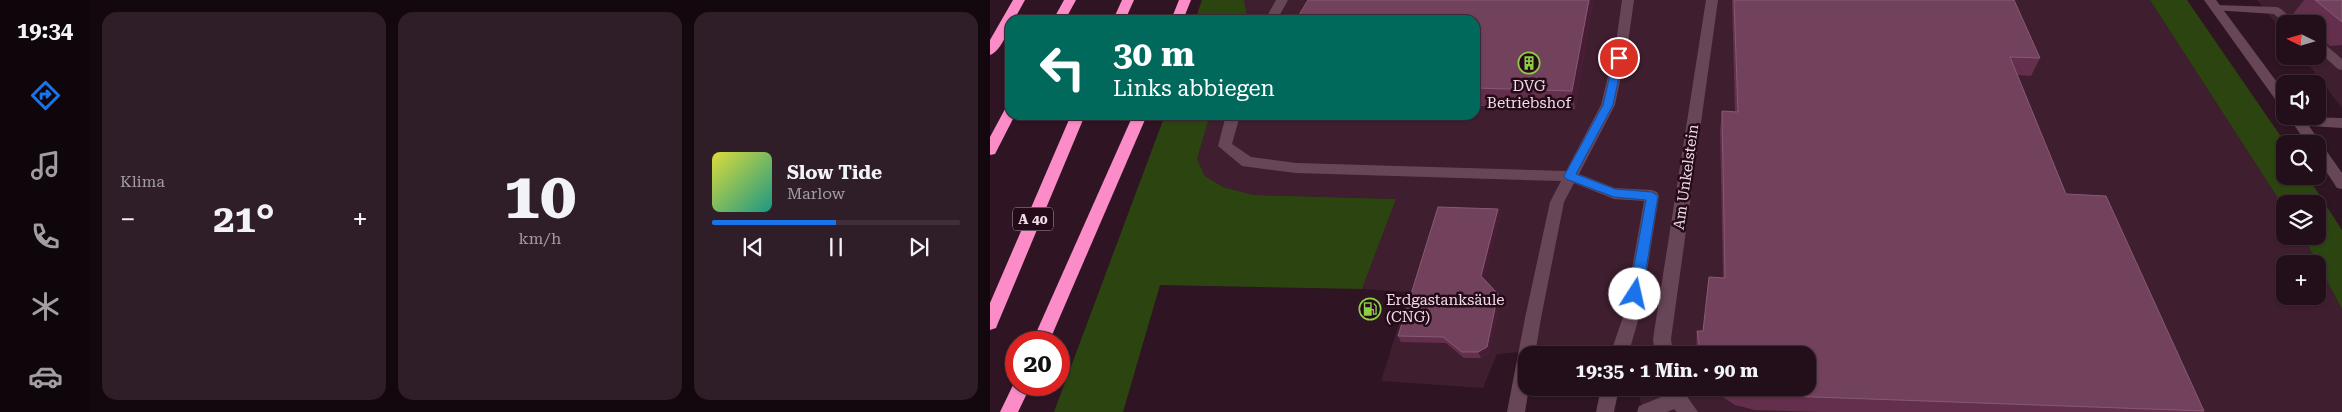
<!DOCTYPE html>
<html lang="de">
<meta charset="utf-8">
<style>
:root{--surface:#230f1a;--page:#2f1d27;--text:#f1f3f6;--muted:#a39ca2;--line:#402f39;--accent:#1a73e8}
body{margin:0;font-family:"Roboto Serif",serif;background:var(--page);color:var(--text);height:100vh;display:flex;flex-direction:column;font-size:19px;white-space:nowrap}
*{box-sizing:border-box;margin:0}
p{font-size:16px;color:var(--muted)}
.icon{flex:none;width:28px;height:28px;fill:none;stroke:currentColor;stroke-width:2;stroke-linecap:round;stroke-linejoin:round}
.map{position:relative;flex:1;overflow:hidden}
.side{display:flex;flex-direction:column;gap:12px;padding:12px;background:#13080e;width:900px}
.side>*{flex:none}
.top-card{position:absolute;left:15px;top:15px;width:475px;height:105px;border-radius:15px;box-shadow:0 1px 4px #0004,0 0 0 1px var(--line);background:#00695c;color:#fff;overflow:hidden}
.needle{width:32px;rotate:275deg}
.tools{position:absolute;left:1286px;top:15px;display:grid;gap:10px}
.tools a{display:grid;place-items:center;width:50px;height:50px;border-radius:10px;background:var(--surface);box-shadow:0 1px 4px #0004,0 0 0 1px var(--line);font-size:25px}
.speed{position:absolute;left:15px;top:331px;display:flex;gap:10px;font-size:25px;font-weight:700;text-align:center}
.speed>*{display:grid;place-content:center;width:65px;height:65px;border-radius:50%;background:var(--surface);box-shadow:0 1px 4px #0004,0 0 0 1px var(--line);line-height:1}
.speed .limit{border:8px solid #d22;background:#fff;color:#111}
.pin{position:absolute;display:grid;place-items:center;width:42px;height:42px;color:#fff;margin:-21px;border:2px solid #fff;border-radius:50%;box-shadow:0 1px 5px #0007}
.me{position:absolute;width:55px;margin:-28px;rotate:10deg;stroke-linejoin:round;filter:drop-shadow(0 0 4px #0008)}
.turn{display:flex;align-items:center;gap:18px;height:105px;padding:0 25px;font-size:22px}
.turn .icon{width:65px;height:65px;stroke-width:2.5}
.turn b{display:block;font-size:35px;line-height:42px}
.big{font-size:38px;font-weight:700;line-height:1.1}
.side .tile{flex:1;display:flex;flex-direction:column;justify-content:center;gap:8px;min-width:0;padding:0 18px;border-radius:15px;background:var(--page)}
.side .dial{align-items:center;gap:0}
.dial b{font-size:65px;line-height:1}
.song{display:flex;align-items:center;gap:15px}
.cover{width:60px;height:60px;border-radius:8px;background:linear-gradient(135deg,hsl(60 70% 55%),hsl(170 70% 35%))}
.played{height:5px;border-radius:2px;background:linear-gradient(90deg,var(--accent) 50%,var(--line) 50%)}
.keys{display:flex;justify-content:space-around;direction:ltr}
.heat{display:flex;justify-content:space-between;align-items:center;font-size:28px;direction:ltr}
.side .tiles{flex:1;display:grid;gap:12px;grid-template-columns:repeat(3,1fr)}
.trip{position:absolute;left:528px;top:346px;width:298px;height:50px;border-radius:15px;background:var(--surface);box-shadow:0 1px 4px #0004,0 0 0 1px var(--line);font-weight:700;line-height:50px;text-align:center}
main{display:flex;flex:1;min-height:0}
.menu{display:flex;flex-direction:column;width:90px;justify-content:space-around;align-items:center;background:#0e060a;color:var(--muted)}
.menu .icon{width:35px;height:35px}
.menu .selected{color:var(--accent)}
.menu b{font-size:22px;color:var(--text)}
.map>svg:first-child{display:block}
.built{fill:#3f1e30;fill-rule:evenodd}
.green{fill:#2c4510}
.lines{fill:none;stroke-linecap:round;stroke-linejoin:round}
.lane{fill:#674757;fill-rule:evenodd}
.street{fill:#674757;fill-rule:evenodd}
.highway{fill:#fc8cc7;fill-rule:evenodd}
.wall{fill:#642f4c}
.shaded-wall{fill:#481c35}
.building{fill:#72425d;stroke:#865a72}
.route{fill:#1a73e8;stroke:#114b97}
.labels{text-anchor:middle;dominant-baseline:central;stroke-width:5;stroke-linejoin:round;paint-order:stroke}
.shield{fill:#250b19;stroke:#b29da7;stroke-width:1}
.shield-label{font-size:14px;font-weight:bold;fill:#efdce4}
.poi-label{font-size:15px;fill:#efdce4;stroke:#250b19}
.street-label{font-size:15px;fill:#efdce4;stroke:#250b19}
</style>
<main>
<nav class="menu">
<b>19:34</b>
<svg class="icon selected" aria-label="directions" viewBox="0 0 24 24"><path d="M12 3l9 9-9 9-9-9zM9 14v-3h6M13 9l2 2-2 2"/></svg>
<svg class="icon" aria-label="music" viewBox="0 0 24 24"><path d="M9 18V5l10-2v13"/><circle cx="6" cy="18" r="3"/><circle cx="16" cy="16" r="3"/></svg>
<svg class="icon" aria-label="phone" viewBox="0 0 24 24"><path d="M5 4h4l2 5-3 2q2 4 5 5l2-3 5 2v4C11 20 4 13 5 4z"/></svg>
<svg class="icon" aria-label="climate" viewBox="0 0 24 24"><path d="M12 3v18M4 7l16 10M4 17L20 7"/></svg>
<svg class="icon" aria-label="car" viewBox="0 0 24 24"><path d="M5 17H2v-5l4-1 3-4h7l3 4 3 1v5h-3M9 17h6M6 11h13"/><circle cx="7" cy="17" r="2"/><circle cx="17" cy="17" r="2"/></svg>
</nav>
<section class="side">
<div class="tiles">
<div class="tile"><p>Klima</p>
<div class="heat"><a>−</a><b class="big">21°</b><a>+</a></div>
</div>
<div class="tile dial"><b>10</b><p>km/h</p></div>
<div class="tile">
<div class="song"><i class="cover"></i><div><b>Slow Tide</b><p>Marlow</p></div></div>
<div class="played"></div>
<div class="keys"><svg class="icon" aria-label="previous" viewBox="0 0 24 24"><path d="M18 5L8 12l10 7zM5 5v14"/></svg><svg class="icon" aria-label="pause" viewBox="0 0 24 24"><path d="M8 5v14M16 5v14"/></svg><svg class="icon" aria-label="next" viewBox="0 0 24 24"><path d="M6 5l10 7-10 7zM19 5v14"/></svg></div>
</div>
</div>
</section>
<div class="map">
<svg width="1352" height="412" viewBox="0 0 1352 412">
<rect width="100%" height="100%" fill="#2f1423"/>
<g class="built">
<path d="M254 0H1160L1295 209V236H1313L1352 309V412H653L647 388H816V355H614L568 349 507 354 493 388 391 381 419 292 372 289 406 199 263 195 233 187 215 176 207 159 220 115H485V20H255L257 16ZM1295 264H1328V296H1295Z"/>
<path d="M1267 0H1352V108L1312 56H1328V24H1295V35Z"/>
</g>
<g class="green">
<path d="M212 0H254L257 16 255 20H205Z"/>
<path d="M1160 0H1197L1296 144 1295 176H1317L1352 230V309L1313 236H1328V204H1295V209Z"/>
<path d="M175 115H220L207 159 215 176 233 187 263 195 406 199 372 289 170 285 133 412H64Z"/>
</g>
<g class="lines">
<g class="lane">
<path d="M286 0H298L287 20H275Z"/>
<path d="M632 0H644L638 43 625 105 589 174 625 188 662 190 667 192 669 196 650 314 638 355H620L634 314 654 201 624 199 584 183 574 202 551 318 549 323 543 325 537 323 535 318 560 202 571 181 306 173 252 166 228 146 236 115H250L242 144 261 157 306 163 576 171 611 105 626 43Z"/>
<path d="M716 0H728L681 339 683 355H665L663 339Z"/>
<path d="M1226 5 1287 7 1291 9 1308 24H1295L1284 14 1222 10 1220 8 1222 6Z"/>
<path d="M1328 41 1332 42 1352 59V70L1348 69 1328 51Z"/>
<path d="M1309 117 1352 118V128L1304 125 1302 122 1304 119Z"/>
<path d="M611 388H629L624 412H606Z"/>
<path d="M673 388H691L708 412H687L684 409 677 412H647L649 406 676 395Z"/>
</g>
<g class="street">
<path d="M1214 0H1226L1295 93V107L1290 106Z"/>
<path d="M1298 116H1312L1352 173V189L1347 188 1328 159V144H1317Z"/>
<path d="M543 311 549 313 551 318 545 355H536V388H539L535 412H517L535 318 537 313Z"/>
</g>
<g class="highway">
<path d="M23 0H35L24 20H20C20 30 10 52 0 55V40Z"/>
<path d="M74 0H86L75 20H63Z"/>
<path d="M132 0H144L135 20H123Z"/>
<path d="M189 0H201L193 20H181Z"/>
<path d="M20 107V115H25L5 154 0 155V137L15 109Z"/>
<path d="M81 115H95L8 323 6 328 0 330V303Z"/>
<path d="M143 115H157L59 342H42Z"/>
<path d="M26 379V385H41L28 412H10Z"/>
</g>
</g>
<g class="wall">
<path d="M603 0 585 109 485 106V20Z"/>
<path d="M742 0H1024L1050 58 1041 76 1027 75 1076 194 1214 411 1212 412H831L765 410 745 405 727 393 722 388H816V355H707L706 347 707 331H713L733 278 730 129 732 111 745 112Z"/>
<path d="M1314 0H1352V45L1340 46 1328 35V24H1314L1303 14Z"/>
<path d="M508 209 510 215 494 279 508 294 510 301 499 353 491 358H474L456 343 411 342 408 336Z"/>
</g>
<g class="shaded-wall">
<path d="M599 0H603L585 109 582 91Z"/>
<path d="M508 209 510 215 494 282 491 276Z"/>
<path d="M508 294 510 301 499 353 491 358 488 352Z"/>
</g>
<g class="building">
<path d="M318 0H599L582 91 485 88V20H306Z"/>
<path d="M744 0H1024L1050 58 1020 57 1076 194 1116 196 1214 411 768 395 748 390 744 388H816V355H713L710 351 707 331H713L719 277 735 278 732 111 748 112Z"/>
<path d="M1325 0H1352V22Z"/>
<path d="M448 207 508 209 491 276 508 294 497 347 488 352H472L453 337 408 336Z"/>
</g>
<path class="route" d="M629 55 633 58 623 105 586 174 625 189 662 192 668 196 652 294 650 298H641L639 294 656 200 624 197 576 179 574 176 613 105 624 58Z"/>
<defs>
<g id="building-ring" transform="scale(1.125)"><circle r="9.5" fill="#250b19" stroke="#8dce45" stroke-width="1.5"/><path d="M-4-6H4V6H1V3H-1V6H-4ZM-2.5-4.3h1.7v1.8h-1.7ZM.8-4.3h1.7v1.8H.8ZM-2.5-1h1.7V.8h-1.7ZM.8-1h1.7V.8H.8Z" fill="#8dce45"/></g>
<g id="fuel-ring" transform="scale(1.125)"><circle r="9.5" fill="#250b19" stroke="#8dce45" stroke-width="1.5"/><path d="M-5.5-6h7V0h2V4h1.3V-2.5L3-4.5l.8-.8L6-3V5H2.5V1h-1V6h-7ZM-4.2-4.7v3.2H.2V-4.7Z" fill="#8dce45"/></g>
</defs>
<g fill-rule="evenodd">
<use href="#building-ring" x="539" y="63"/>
<use href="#fuel-ring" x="380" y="309"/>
</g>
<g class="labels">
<rect class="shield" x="23" y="207.5" width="40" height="23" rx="4"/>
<g class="shield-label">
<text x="43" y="219">A 40</text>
</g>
<g class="poi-label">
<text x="539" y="86">DVG<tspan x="539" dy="17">Betriebshof</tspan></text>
<text x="396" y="300" text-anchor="start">Erdgastanksäule<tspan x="396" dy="17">(CNG)</tspan></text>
</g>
<g class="street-label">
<text transform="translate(696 177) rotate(-82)">Am Unkelstein</text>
</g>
</g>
</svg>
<div class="tools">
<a><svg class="needle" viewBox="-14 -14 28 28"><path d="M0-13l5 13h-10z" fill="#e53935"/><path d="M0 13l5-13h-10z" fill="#a39ca2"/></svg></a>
<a><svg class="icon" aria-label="sound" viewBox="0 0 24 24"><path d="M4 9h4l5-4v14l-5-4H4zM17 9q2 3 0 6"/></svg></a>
<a><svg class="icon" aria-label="search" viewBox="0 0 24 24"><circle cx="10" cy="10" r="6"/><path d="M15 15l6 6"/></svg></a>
<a><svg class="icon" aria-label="layers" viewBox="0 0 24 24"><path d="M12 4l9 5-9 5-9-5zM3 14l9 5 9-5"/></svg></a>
<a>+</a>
</div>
<div class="speed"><div class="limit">20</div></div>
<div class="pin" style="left:629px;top:58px;background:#d93025"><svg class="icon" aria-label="arrive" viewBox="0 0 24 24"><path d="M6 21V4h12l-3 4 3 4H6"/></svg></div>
<svg class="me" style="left:645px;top:294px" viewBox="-20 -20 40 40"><circle r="19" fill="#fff"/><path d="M0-13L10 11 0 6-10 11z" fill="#1a73e8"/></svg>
<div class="trip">19:35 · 1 Min. · 90 m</div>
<div class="top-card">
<div class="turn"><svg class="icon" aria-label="left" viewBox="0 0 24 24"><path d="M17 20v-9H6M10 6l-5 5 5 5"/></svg><div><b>30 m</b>Links abbiegen</div></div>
</div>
</div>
</main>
